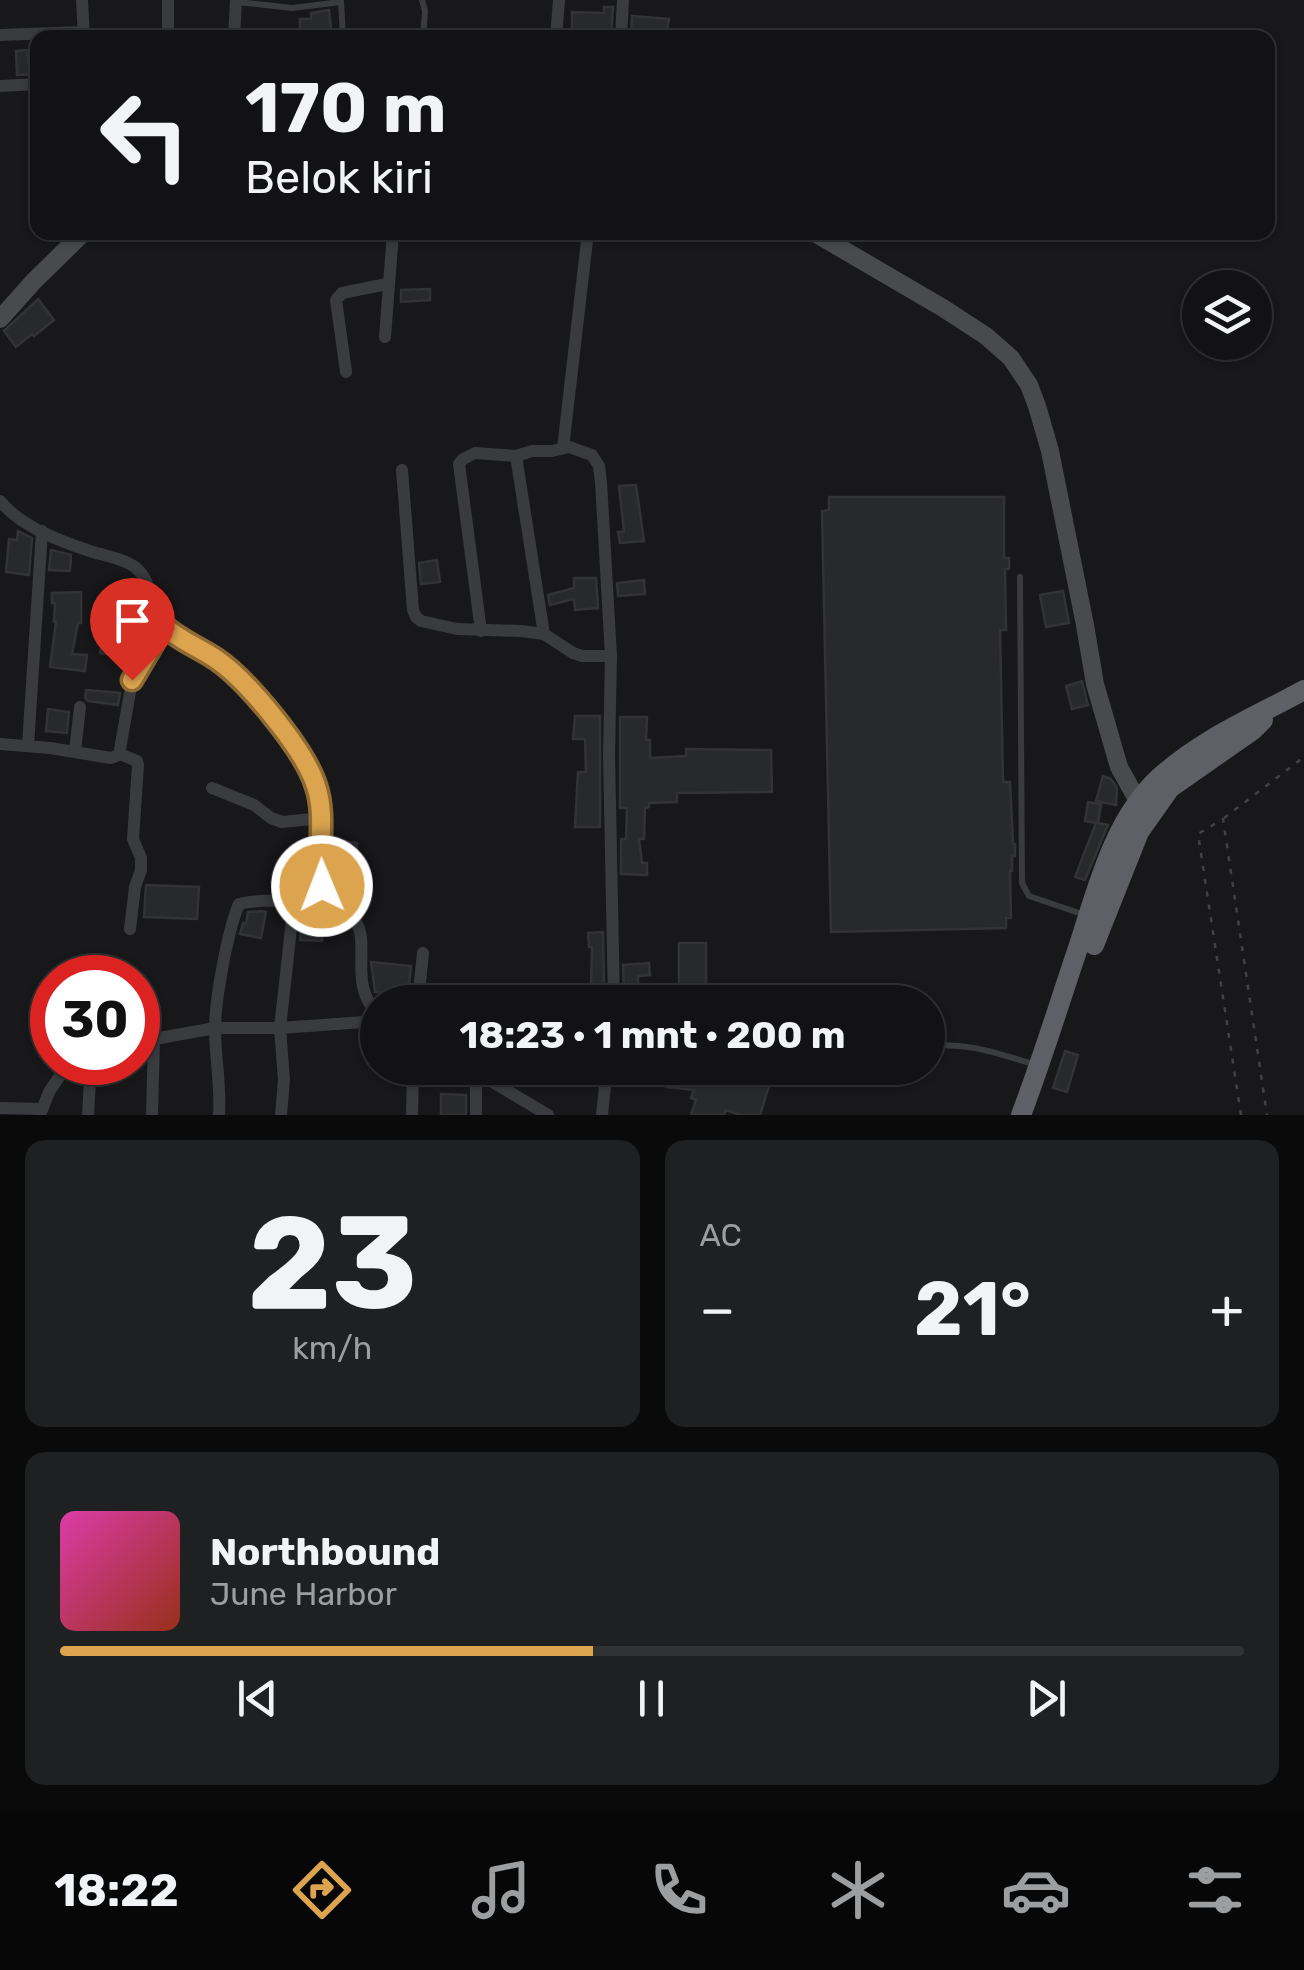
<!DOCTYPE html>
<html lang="id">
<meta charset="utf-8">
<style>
:root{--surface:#121214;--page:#1f2022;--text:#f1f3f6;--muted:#9c9ea0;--line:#313234;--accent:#dca44e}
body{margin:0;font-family:Rubik,sans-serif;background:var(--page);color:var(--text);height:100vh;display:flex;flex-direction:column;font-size:38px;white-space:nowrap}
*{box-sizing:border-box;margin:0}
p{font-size:32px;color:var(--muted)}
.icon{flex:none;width:55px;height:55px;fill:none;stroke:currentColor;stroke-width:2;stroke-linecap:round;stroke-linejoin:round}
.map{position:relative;height:1115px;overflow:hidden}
.sheet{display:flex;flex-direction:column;gap:25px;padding:25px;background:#0a0a0b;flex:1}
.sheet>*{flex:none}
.hud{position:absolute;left:30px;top:30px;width:1245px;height:210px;border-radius:20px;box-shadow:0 2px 8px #0004,0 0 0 2px var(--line);background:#121214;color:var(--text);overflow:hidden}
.tools{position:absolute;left:1182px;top:270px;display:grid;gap:20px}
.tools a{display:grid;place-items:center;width:90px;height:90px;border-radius:50%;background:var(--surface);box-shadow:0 2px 8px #0004,0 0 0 2px var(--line);font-size:50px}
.speed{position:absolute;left:30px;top:955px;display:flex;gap:20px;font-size:50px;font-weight:700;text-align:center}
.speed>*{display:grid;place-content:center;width:130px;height:130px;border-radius:50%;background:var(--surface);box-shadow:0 2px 8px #0004,0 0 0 2px var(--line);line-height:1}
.speed .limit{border:15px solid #d22;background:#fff;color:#111}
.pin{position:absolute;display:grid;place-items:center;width:85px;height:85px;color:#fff;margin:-102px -42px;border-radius:50% 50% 50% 0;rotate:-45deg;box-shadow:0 0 10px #0007}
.pin .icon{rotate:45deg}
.me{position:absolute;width:110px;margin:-55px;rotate:359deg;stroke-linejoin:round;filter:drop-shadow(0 0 8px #0008)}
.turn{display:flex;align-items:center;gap:35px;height:210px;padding:0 50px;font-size:45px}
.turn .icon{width:130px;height:130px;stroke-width:2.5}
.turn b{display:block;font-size:70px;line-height:85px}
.big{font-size:75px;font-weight:700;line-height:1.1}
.sheet .widget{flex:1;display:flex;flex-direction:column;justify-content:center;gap:15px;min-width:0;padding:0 35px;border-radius:20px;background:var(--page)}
.sheet .dial{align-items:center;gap:0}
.dial b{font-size:130px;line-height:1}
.song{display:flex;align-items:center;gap:30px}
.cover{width:120px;height:120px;border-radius:15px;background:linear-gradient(135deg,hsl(320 70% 55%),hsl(10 70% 35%))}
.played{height:10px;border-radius:5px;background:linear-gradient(90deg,var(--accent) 45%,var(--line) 45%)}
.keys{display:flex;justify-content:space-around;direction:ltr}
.heat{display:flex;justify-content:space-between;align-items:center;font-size:55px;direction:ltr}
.sheet .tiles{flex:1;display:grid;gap:25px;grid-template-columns:1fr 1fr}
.widget:last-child{grid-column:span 2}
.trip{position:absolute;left:360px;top:985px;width:585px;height:100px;border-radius:50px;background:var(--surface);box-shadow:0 2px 8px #0004,0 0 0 2px var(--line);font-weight:700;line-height:100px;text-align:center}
.menu{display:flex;height:160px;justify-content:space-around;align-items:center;background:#070708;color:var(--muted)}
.menu .icon{width:70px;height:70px}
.menu .current{color:var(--accent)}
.menu b{font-size:45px;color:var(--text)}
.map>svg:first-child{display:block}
.building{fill:#28292b;stroke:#333336;stroke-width:2.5}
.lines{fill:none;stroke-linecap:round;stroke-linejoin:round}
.path{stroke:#404245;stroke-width:2.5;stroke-dasharray:5 8;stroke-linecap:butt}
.service{stroke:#3a3b3e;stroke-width:6}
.minor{stroke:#3a3b3e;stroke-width:12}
.secondary{stroke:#484a4e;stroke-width:18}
.trunk{stroke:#5e6066;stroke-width:20}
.route-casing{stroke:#8f6b33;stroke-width:25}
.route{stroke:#dca44e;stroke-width:18}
</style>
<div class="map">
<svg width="1304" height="1115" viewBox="0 0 1304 1115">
<rect width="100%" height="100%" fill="#18181a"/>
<g class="building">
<path d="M604 7H613L611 36 596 35 597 31 572 30V12L604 13Z"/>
<path d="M329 10 332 38H300V19H311V13Z"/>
<path d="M632 16 669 19 666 38 631 34Z"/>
<path d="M27 50 28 64H38V74L17 75 16 51Z"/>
<path d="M430 289V300L401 302V290Z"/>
<path d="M38 299 54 320 34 336 32 334 16 347 4 331Z"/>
<path d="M636 485 644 541 620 543 618 532H624L619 486Z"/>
<path d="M829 497H1004V558H1009V569H1005L1006 630H1000L1003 782H1010L1013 844H1015V856H1012V871H1010L1011 918H1006V928L831 932 822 511 829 510Z"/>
<path d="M18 531 32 538 29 575 6 572 9 539 17 540Z"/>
<path d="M51 550 71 555 70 571 49 570Z"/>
<path d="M437 560 440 582 421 584 419 563Z"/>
<path d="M574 578H596L598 608 575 610 574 599 550 605 548 595 574 588Z"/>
<path d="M644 580 645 594 618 596 617 583Z"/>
<path d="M1063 591 1069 623 1046 627 1040 595Z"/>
<path d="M81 592V623H78L72 654 87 655 85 671 50 667 56 622H54L55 603H52V593Z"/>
<path d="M121 616H147L148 633 130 634 126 657 100 653 102 640 121 644Z"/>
<path d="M1082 681 1088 705 1072 709 1066 686Z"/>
<path d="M86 690 120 693 118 705 88 701 85 698Z"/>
<path d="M48 709 69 712 67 733 46 731Z"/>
<path d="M575 716H600V827H575L578 772H586L585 739H573Z"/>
<path d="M620 717H647L646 740H650V758L686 756V749L771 750 772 792 677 793V802L649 803V807L645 808 644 839H639L642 863H647V875L621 874V839H626L627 808H620Z"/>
<path d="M1103 776 1111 779 1117 788 1116 805 1096 801Z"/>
<path d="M1088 802 1101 804 1098 823 1108 825 1085 880 1075 877 1096 823 1085 821Z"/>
<path d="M342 841 357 843 356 869 338 866Z"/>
<path d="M146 885 199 887 197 919 144 917Z"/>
<path d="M261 911 266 912 261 938 240 934 243 923 246 924 248 912Z"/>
<path d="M302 920 324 921 322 941 300 940Z"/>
<path d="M603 932 604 988 591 987 592 947H589L588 933Z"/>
<rect x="679" y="943" width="27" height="44"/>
<path d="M371 962 411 966 407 1002H389L390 994 375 992Z"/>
<path d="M649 963 650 975 638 976V992L624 991 623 965Z"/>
<path d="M1065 1051 1078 1055 1067 1092 1053 1088Z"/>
<path d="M668 1068H746L772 1076 760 1115H741L726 1110 724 1115H691L696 1100 691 1098 694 1090 666 1087Z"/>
<path d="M441 1094 466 1095V1115H441Z"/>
</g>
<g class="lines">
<g class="path">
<path d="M1224 818 1304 757"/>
<path d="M1241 1115 1198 834 1223 819 1267 1115"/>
</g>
<g class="service">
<path d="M422 0 425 11 423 38"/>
<path d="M341 1 343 38"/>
<path d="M237 2 292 8 341 2"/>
<path d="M1020 577 1022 883 1029 896 1082 914"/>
<path d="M928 1046C967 1042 996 1053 1033 1064"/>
</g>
<g class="minor">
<path d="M82 0 84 38"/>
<path d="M0 35 83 32"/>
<path d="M168 38V0"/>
<path d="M234 38 236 0"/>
<path d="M556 38 559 0"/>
<path d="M621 38 623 0"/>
<path d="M0 86 38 84"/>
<path d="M327 232 328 235"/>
<path d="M385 337 393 232"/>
<path d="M346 372 336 300 342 293 387 284"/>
<path d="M563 448 588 232"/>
<path d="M516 456 544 634"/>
<path d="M402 470 413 610 416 617 421 621 457 629 521 631 544 634 573 653 582 656H611"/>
<path d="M0 501C21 527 62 542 93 552 106 556 125 559 136 568 154 583 151 612 166 628 180 643 202 649 218 661 249 683 304 749 316 785 329 825 312 867 330 905"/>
<path d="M481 631 459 464 463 459 475 453 516 456 532 451H552L569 447 592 455 599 466 601 482 611 656 609 755 614 1002"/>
<path d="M0 744 50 748 111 758 119 755 132 681 164 626"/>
<path d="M28 745 42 531"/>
<path d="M75 751 80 707"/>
<path d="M120 754 137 761 138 765 133 839 141 858V870L135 887 130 929"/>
<path d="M212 788 254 805 271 818 282 822 322 818"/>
<path d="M148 992 154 1038 152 1115"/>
<path d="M418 1002 423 953"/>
<path d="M138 1042 215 1028H280L294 902"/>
<path d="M469 1068 548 1115"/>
<path d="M0 1108 42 1109"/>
<path d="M40 1115 49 1092 69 1062"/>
<path d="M88 1115 91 1062"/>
<path d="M219 1115C221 1085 215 1057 215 1028 215 1000 228 929 239 904 259 899 282 901 302 902 403 906 334 971 378 1014"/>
<path d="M281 1115 284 1080 280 1028 378 1021"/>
<path d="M412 1115 413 1068"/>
<path d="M476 1115V1071"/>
<path d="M602 1115 607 1068"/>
</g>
<g class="secondary">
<path d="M813 232 943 308 986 336 1011 358 1029 385 1037 406 1050 451 1085 625 1095 684 1119 767 1139 803"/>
<path d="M0 319 34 281 84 232"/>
</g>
<g class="trunk">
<path d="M1094 945 1139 832 1170 788 1253 730 1263 720"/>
<path d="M1021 1115C1042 1060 1059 1004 1078 948 1097 890 1113 820 1160 777 1203 738 1255 717 1304 690"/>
</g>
</g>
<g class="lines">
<g class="route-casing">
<path id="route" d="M132 680 164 626C179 640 198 647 216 659 247 680 305 750 316 786 327 819 316 853 322 886"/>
</g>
<use href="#route" class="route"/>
</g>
</svg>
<div class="tools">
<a><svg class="icon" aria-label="layers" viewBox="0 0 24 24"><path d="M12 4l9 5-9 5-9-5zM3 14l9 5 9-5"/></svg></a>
</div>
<div class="speed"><div class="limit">30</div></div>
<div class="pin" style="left:132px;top:680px;background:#d93025"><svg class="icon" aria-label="arrive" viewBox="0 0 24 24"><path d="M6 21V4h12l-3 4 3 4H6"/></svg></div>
<svg class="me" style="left:322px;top:886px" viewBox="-20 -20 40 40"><circle r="17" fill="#dca44e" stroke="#fff" stroke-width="3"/><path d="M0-11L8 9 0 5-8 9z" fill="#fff"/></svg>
<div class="trip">18:23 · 1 mnt · 200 m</div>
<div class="hud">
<div class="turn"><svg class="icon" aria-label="left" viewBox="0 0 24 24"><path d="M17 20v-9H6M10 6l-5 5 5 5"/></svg><div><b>170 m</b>Belok kiri</div></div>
</div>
</div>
<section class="sheet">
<div class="tiles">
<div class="widget dial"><b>23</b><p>km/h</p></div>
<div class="widget"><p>AC</p>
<div class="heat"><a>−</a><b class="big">21°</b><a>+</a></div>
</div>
<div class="widget">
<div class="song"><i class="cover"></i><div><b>Northbound</b><p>June Harbor</p></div></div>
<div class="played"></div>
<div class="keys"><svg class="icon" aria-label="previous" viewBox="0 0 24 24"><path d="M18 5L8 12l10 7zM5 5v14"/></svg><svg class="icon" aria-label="pause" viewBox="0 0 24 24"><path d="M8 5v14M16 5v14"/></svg><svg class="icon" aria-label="next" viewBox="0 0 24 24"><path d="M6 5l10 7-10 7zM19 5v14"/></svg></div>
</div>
</div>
</section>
<nav class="menu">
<b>18:22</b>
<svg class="icon current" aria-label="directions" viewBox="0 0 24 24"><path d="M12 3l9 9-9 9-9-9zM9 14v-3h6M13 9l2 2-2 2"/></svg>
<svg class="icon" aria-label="music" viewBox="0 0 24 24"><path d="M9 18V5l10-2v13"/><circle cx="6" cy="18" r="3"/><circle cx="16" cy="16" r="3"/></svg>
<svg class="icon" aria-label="phone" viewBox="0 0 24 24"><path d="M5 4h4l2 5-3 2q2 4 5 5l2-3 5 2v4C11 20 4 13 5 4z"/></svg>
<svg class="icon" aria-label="climate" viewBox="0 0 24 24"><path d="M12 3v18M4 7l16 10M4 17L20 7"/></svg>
<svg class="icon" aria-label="car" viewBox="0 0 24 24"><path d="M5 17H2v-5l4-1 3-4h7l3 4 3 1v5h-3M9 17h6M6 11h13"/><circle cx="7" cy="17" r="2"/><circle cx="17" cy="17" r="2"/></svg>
<svg class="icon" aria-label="filters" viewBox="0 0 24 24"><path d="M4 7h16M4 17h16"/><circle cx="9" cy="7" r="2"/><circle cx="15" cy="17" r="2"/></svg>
</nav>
